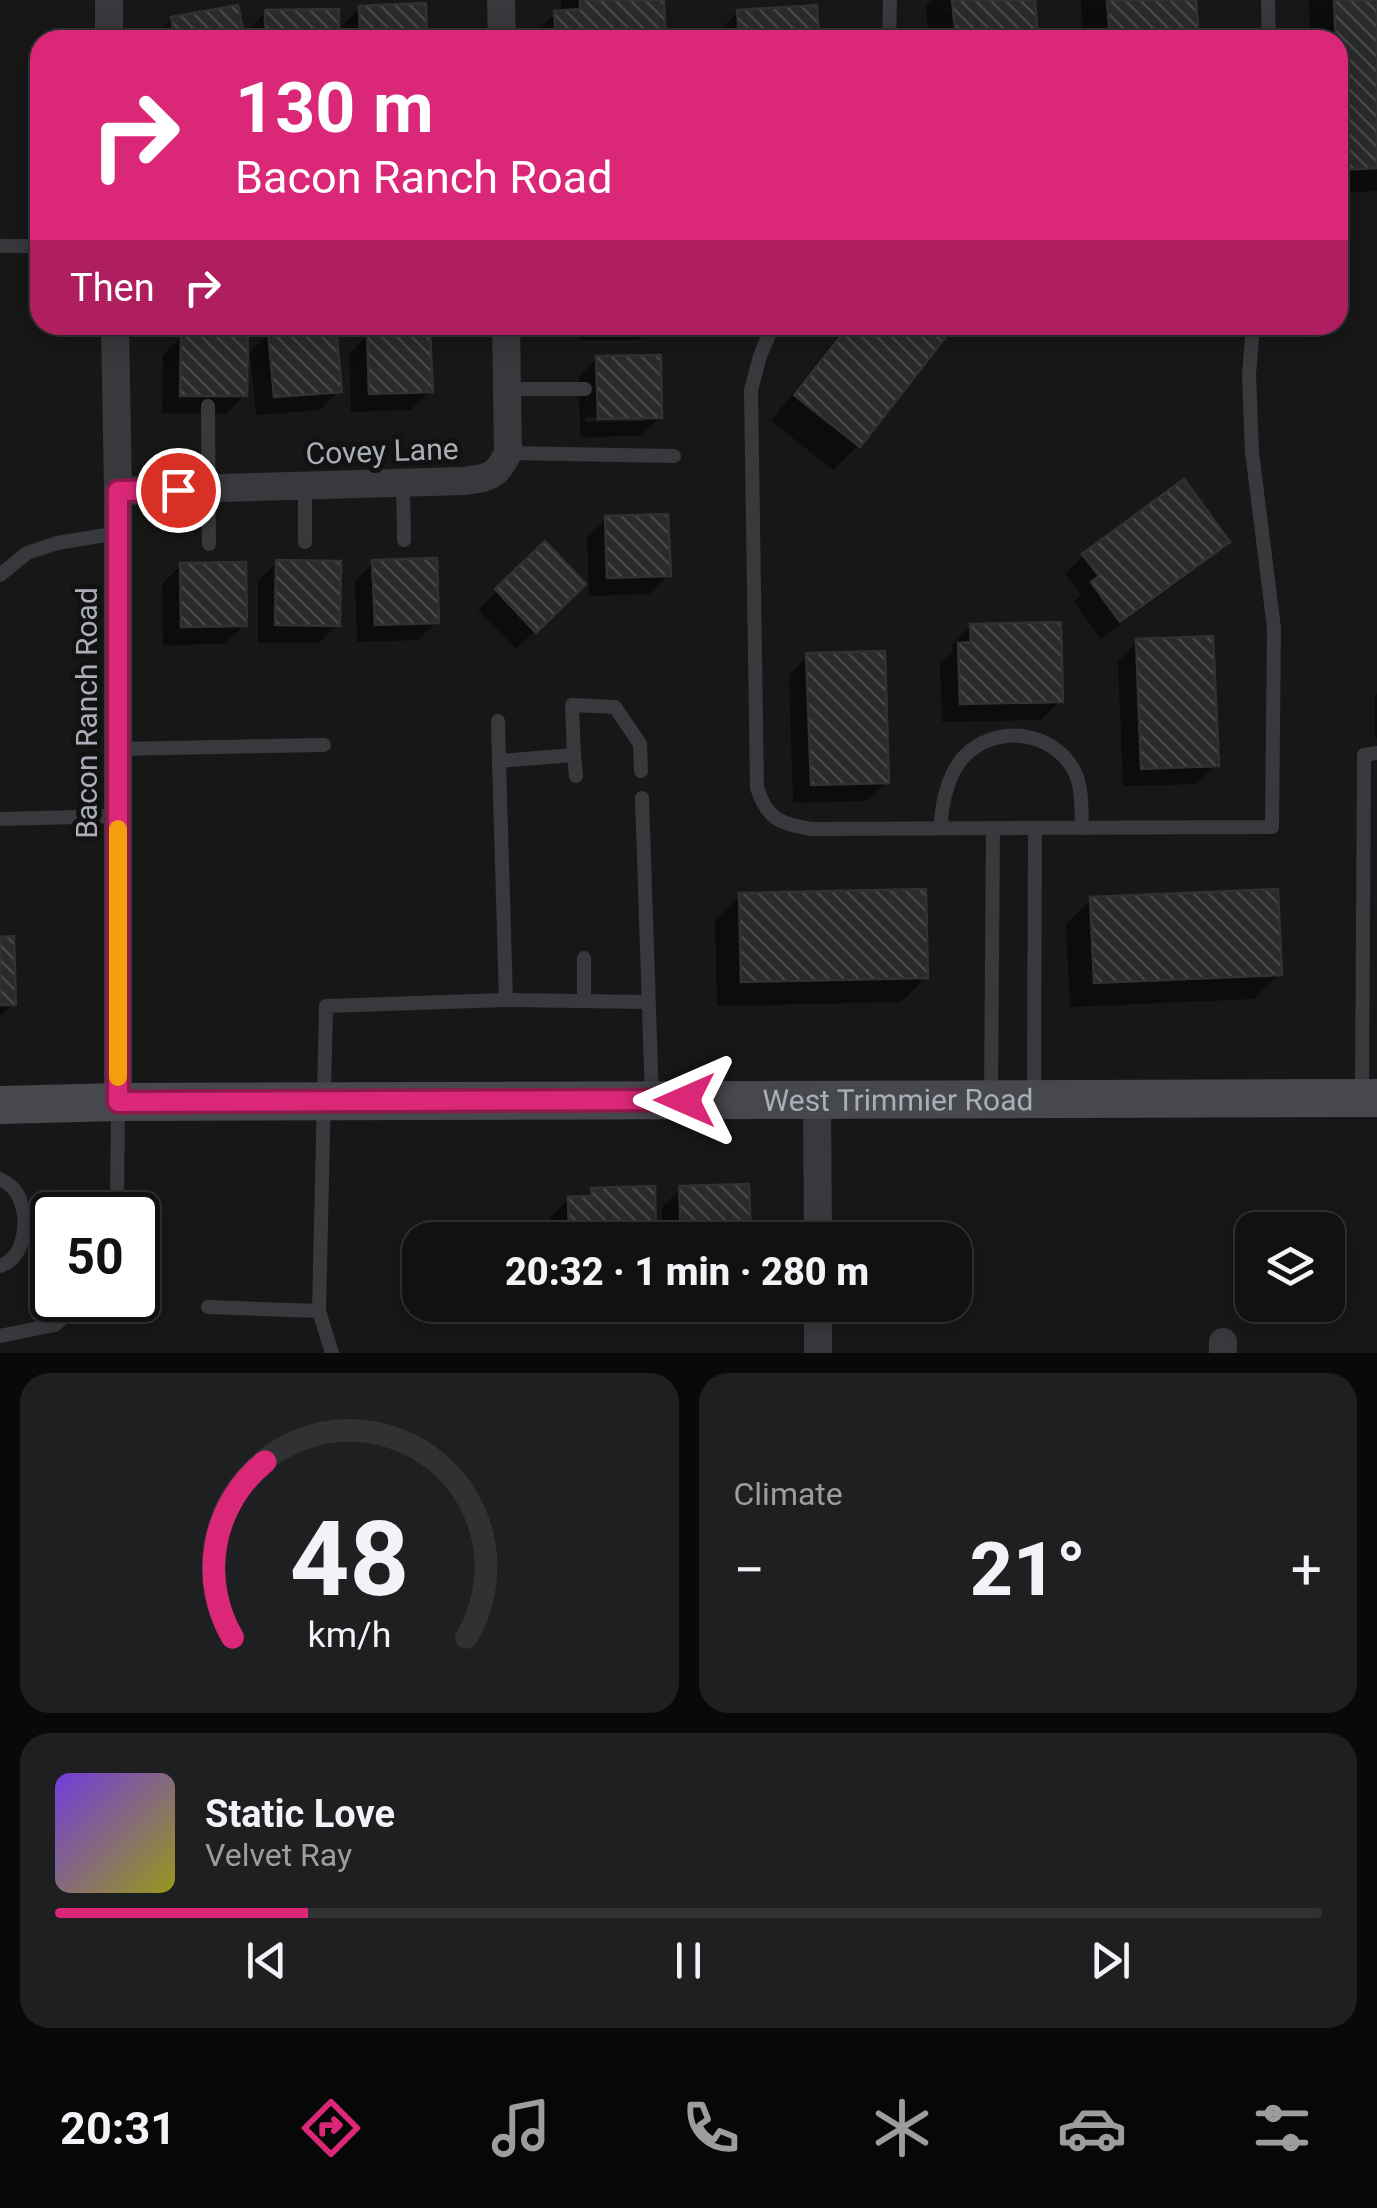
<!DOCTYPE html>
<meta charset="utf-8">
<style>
:root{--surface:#111112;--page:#1e1f20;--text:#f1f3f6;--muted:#9c9d9f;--line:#303132;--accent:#db2777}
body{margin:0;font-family:Roboto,sans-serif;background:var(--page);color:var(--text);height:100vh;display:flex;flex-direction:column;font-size:38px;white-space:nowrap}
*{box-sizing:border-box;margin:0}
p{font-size:32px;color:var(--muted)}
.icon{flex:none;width:55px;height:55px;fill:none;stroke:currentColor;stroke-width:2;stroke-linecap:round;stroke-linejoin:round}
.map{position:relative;height:1353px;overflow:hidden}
.panel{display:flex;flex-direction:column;gap:20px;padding:20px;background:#09090a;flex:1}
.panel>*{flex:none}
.hud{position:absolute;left:30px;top:30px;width:1318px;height:305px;border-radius:30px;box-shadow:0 5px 25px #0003,0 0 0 2px var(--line);background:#db2777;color:#fff;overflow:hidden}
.tools{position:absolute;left:1235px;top:1212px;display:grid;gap:20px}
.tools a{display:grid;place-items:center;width:110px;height:110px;border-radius:20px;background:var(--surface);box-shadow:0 5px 25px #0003,0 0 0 2px var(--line);font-size:50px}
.speed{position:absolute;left:30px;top:1192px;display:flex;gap:20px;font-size:50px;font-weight:700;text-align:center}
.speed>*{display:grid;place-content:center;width:130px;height:130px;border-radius:50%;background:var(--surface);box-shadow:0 5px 25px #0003,0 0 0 2px var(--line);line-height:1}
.speed .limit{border:5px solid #111;border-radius:15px;background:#fff;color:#111}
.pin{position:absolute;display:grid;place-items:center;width:85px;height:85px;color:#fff;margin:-42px;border:5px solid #fff;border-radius:50%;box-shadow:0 2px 10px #0007}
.me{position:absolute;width:110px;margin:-55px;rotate:270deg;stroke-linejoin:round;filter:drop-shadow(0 0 8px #0008)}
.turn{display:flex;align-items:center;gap:35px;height:210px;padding:0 40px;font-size:45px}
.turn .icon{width:130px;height:130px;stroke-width:2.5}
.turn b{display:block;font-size:70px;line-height:85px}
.then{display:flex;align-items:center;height:95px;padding:0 40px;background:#0003;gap:20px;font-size:38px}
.big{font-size:75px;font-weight:800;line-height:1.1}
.panel .tile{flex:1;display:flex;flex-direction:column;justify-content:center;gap:15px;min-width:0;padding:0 35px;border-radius:30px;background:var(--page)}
.panel .dial{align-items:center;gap:0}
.dial svg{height:260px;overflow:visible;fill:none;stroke:var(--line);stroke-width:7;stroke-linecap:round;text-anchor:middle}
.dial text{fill:var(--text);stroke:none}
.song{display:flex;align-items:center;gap:30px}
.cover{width:120px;height:120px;border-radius:15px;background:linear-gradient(135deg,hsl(260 70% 55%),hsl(60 70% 35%))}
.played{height:10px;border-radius:5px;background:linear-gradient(90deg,var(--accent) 20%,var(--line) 20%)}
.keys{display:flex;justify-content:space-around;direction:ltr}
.heat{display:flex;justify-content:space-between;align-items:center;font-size:55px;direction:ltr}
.panel .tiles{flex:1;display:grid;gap:20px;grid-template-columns:1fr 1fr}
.tile:last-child{grid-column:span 2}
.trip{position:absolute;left:402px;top:1222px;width:570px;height:100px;border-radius:30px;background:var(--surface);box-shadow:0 5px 25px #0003,0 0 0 2px var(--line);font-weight:800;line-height:100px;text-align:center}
.menu{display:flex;height:160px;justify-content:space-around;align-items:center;background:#070707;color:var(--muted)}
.menu .icon{width:70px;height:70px}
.menu .active{color:var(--accent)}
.menu b{font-size:45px;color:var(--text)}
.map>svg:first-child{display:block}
.shadow{fill:#0007;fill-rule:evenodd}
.building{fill:url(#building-back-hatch);stroke:#313134;stroke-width:2.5}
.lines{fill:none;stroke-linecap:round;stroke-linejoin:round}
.service{stroke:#38393d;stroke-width:14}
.minor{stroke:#38393d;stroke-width:28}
.secondary{stroke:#46484d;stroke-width:38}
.route-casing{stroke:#8e194d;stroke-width:25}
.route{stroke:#db2777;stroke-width:18}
.slow{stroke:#f59e0b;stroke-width:18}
.labels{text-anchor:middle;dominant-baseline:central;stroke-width:10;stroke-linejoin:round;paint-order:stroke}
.street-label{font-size:30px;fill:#aaaeb7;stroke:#121213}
</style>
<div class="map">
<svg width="1377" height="1353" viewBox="0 0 1377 1353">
<defs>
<pattern id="building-back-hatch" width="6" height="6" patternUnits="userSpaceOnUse" patternTransform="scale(2.5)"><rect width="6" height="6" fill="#2a2a2c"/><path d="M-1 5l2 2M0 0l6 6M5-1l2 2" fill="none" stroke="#464648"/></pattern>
</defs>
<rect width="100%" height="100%" fill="#171718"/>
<g class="shadow">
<path d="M561 0H662L664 40H537L536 32 555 14 561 13Z"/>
<path d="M933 0H1032L1036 40H929L926 6Z"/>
<path d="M1083 0H1193L1196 40H1084L1081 2Z"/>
<path d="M1309 0H1377V191L1338 193V40H1311Z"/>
<path d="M360 8 424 40H247V31L266 12 337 31Z"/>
<path d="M738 12 817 40H720V31Z"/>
<path d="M172 20 242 40H153Z"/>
<path d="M578 325H654L639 340H579Z"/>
<path d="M846 325H952L858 445 833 470 771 421Z"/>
<path d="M269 333 339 391 320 410 256 415 250 352Z"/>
<path d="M368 335 430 391 411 410 351 412 349 354Z"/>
<path d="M182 336 245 395 226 414 162 413 163 355Z"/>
<path d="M597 358 660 417 641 436 580 437 579 377ZM644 416V421L585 422V417Z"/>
<path d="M606 519 668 575 649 594 589 596 587 538Z"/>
<path d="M1226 542 1208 560 1101 639 1074 602 1081 595 1065 574 1084 555Z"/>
<path d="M544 545 583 584 516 649 478 610Z"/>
<path d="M277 562 338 624 319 643H258V581Z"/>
<path d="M374 562 437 622 418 640 357 642 355 581Z"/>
<path d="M181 565 244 625 225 644 163 645 162 584Z"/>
<path d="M971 626 1060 701 1041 720 942 722 940 664 953 652 952 645Z"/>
<path d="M1137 642 1216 765 1197 784 1123 786 1118 661Z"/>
<path d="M808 656 886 782 867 801 793 803 789 675Z"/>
<path d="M1377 693V738L1375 739V695Z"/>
<path d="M740 896 926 977 901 1002 717 1006 715 921Z"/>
<path d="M1091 900 1279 974 1254 999 1070 1007 1066 924Z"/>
<path d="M0 939 14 1004 0 1016Z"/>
<path d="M680 1189 749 1240H663L662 1208Z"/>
<path d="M592 1191 654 1240H551L550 1218 569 1199H584Z"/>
<path d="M566 1305H626L623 1308 566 1310Z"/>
<path d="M665 1305H733L666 1308Z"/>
</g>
<g class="building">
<path d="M580 0H664L666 40H556L554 11 580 9Z"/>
<path d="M952 0H1035L1038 40H956Z"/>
<path d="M1107 0H1196L1199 40H1110Z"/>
<path d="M1334 0H1377V168L1341 170Z"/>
<path d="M426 3 427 40H360L359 6Z"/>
<path d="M238 5 245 40H175L171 17Z"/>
<path d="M817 5 819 40H739L737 10Z"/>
<path d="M339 9V40H265V10Z"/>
<path d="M336 325 342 392 274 397 268 331Z"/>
<path d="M849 325H955L860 447 794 395Z"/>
<path d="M430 330 433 392 369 394 367 332Z"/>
<path d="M181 334 248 335 247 396H180Z"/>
<path d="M661 355 662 418 598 419 596 356Z"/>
<path d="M1184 479 1230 542 1120 622 1091 582 1099 576 1082 554Z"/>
<path d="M668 514 671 576 607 578 605 516Z"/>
<path d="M545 541 586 584 536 633 495 589Z"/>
<path d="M437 558 439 623 375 625 372 560Z"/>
<path d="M276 560 341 561 340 626 275 625Z"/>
<path d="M246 562 247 626 181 627 180 563Z"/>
<path d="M1061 622 1063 702 960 704 958 643 971 642 970 624Z"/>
<path d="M1213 636 1219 766 1141 769 1136 639Z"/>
<path d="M885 651 889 783 811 785 806 653Z"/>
<path d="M926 889 928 978 741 982 739 893Z"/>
<path d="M1278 889 1282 975 1094 983 1090 897Z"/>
<path d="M14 936 16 1005H0V937Z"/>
<path d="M749 1184 751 1240H681L679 1186Z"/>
<path d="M655 1186 656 1240H569L568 1197 592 1196 591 1188Z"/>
</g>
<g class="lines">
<g class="service">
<path d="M1268 0 1269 40"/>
<path d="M889 40 890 0"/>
<path d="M0 246H40"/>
<path d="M773 325 760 356 751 390 757 788C768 820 779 823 811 829L1272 827 1274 628 1252 452 1249 375 1253 325"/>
<path d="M507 389H585"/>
<path d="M208 406 209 544"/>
<path d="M508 453 674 456"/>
<path d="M403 483 404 540"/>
<path d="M305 542V486"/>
<path d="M0 575 27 553 57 543 118 533"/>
<path d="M498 721 499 761"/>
<path d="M118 749 324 745"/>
<path d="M574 755 576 776"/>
<path d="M642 798 652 1099"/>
<path d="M0 819 118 816"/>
<path d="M941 828C941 802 949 768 970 751 1002 725 1051 733 1072 767 1083 783 1081 809 1082 828"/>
<path d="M584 958V1001"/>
<path d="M506 1000 648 1002"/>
<path d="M991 1097 993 828"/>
<path d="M1362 1097 1364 755 1377 753"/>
<path d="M1034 1098 1035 828"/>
<path d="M0 1179C7 1183 14 1187 18 1195 29 1218 27 1256 0 1266"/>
<path d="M115 1215 117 1200 118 1103"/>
<path d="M208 1307 319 1311 326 1006 506 1000 499 761 574 755 572 705 615 707 640 744 641 771"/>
<path d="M319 1311 332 1353"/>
<path d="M0 1336 55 1325 84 1300"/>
</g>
<g class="minor">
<path d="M109 0V40"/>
<path d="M501 0 502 40"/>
<path d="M115 325 118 491V1102"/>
<path d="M118 491 465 481C491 477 496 477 508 453L506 325"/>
<path d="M817 1099 818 1240"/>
<path d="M818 1305V1353"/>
<path d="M1223 1342V1353"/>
</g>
<path class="secondary" id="s1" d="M0 1105 118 1102 1377 1098"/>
</g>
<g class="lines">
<g class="route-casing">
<path id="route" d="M178 490 118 491V1102L685 1100"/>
</g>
<use href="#route" class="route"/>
<path class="slow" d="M118 1077V829"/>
</g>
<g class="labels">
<g class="street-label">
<text transform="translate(382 451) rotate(-2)">Covey Lane</text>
<text transform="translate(86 713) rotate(-90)">Bacon Ranch Road</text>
<text stroke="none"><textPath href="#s1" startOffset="898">West Trimmier Road</textPath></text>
</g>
</g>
</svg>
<div class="tools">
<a><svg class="icon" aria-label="layers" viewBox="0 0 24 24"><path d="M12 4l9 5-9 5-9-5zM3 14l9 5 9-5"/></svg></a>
</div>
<div class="speed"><div class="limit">50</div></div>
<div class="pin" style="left:178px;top:490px;background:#d93025"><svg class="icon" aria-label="arrive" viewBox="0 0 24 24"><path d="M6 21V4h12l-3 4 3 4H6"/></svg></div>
<svg class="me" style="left:685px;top:1100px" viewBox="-20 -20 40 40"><path d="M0-17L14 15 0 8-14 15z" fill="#db2777" stroke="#fff" stroke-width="4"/></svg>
<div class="trip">20:32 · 1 min · 280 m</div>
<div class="hud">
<div class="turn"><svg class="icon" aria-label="right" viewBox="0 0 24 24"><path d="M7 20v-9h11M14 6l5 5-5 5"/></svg><div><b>130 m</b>Bacon Ranch Road</div></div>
<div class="then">Then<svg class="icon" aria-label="right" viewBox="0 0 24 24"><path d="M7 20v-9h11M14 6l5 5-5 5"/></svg></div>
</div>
</div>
<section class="panel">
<div class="tiles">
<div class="tile dial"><svg viewBox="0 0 100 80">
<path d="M14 69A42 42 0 1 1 86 69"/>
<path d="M14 69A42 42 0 0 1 24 15" stroke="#db2777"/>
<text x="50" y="56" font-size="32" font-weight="700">48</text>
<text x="50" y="72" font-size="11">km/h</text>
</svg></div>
<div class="tile"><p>Climate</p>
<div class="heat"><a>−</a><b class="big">21°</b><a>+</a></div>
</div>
<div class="tile">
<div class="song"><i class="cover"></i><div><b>Static Love</b><p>Velvet Ray</p></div></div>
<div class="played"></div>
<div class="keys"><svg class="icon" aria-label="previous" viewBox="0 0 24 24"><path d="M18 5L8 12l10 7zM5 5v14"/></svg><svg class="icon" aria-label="pause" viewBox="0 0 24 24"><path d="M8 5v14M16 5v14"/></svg><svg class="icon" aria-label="next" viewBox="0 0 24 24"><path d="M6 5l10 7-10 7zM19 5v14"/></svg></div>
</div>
</div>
</section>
<nav class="menu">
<b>20:31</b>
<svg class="icon active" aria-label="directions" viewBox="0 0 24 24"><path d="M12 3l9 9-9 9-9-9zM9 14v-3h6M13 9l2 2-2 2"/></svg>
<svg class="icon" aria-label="music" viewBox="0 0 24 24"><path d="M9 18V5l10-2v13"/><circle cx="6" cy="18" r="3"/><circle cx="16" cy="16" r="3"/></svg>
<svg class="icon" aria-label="phone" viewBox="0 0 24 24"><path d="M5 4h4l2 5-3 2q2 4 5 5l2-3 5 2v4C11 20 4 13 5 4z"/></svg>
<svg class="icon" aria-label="climate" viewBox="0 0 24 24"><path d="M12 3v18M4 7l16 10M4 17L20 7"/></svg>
<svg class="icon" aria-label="car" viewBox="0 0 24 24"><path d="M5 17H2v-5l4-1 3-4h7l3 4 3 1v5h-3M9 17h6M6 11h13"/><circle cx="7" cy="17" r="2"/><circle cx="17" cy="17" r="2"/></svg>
<svg class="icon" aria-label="filters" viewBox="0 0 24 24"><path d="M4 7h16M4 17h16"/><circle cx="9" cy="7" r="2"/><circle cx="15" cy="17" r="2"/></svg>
</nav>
